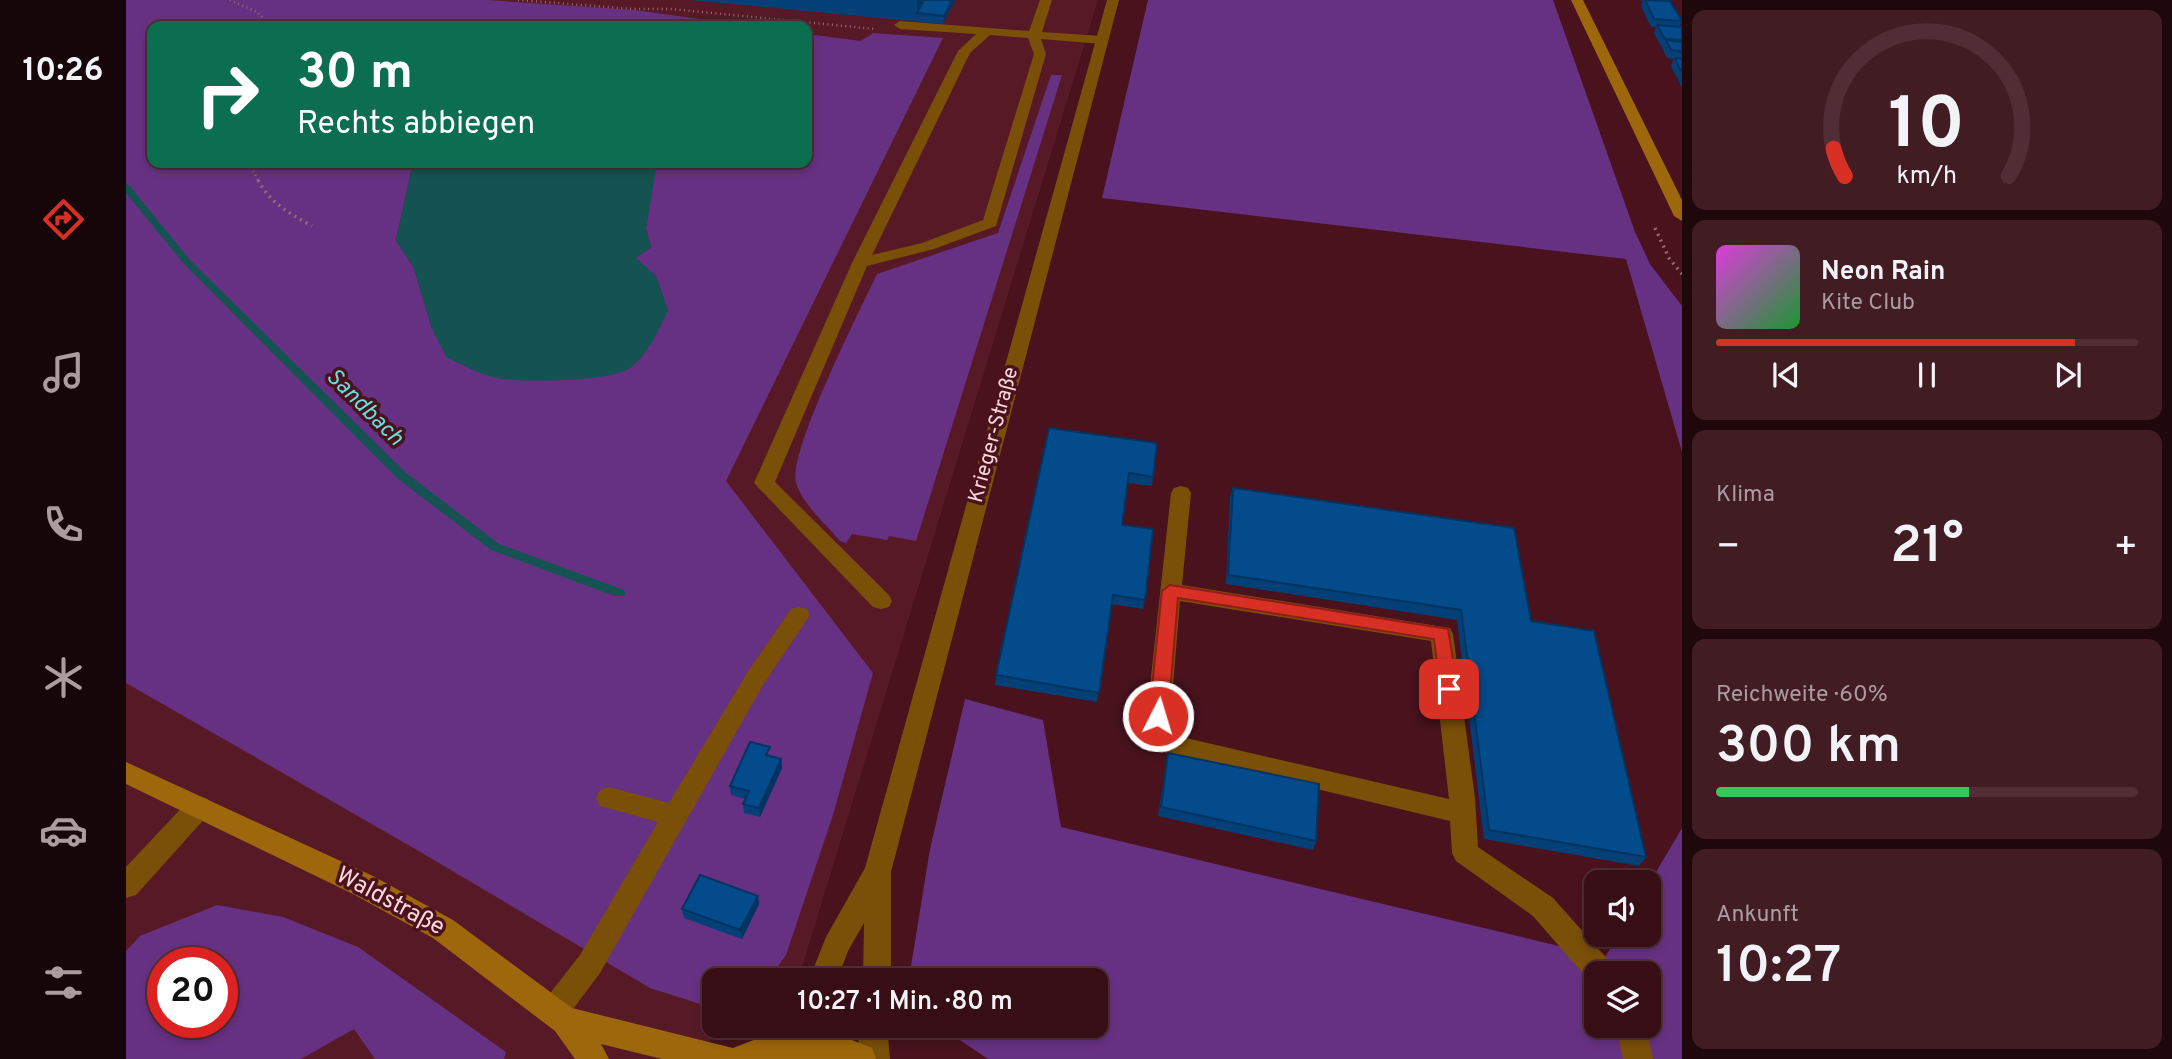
<!DOCTYPE html>
<html lang="de">
<meta charset="utf-8">
<style>
:root{--surface:#370e16;--page:#421c23;--text:#f1f3f6;--muted:#aa9ca1;--line:#512e35;--accent:#d93025}
body{margin:0;font-family:Overpass,sans-serif;background:var(--page);color:var(--text);height:100vh;display:flex;flex-direction:column;font-size:26px;white-space:nowrap}
*{box-sizing:border-box;margin:0}
p{font-size:23px;color:var(--muted)}
.icon{flex:none;width:38px;height:38px;fill:none;stroke:currentColor;stroke-width:2;stroke-linecap:round;stroke-linejoin:round}
.map{position:relative;flex:1;overflow:hidden}
.panel{display:flex;flex-direction:column;gap:10px;padding:10px;background:#1e080c;width:490px}
.panel>*{flex:none}
.hud{position:absolute;left:21px;top:21px;width:665px;height:147px;border-radius:14px;box-shadow:0 4px 10px #0003,0 0 0 2px var(--line);background:#0b6e4f;color:#fff;overflow:hidden}
.buttons{position:absolute;left:1458px;top:870px;display:grid;gap:14px}
.buttons a{display:grid;place-items:center;width:77px;height:77px;border-radius:14px;background:var(--surface);box-shadow:0 4px 10px #0003,0 0 0 2px var(--line);font-size:35px}
.speed{position:absolute;left:21px;top:947px;display:flex;gap:14px;font-size:35px;font-weight:700;text-align:center}
.speed>*{display:grid;place-content:center;width:91px;height:91px;border-radius:50%;background:var(--surface);box-shadow:0 4px 10px #0003,0 0 0 2px var(--line);line-height:1}
.speed .limit{border:10px solid #d22;background:#fff;color:#111}
.pin{position:absolute;display:grid;place-items:center;width:60px;height:60px;color:#fff;margin:-30px;border-radius:14px;box-shadow:0 4px 10px #0006}
.me{position:absolute;width:77px;margin:-38px;rotate:5deg;stroke-linejoin:round;filter:drop-shadow(0 0 5px #0008)}
.turn{display:flex;align-items:center;gap:24px;height:147px;padding:0 35px;font-size:32px}
.turn .icon{width:91px;height:91px;stroke-width:2.5}
.turn b{display:block;font-size:49px;line-height:60px}
.big{font-size:52px;font-weight:600;line-height:1.1}
.panel .card{flex:1;display:flex;flex-direction:column;justify-content:center;gap:10px;min-width:0;padding:0 24px;border-radius:14px;background:var(--page)}
.panel .dial{align-items:center;gap:0}
.dial svg{height:182px;overflow:visible;fill:none;stroke:var(--line);stroke-width:7;stroke-linecap:round;text-anchor:middle}
.dial text{fill:var(--text);stroke:none}
.song{display:flex;align-items:center;gap:21px}
.cover{width:84px;height:84px;border-radius:10px;background:linear-gradient(135deg,hsl(300 70% 55%),hsl(130 70% 35%))}
.played{height:7px;border-radius:4px;background:linear-gradient(90deg,var(--accent) 85%,var(--line) 85%)}
.keys{display:flex;justify-content:space-around;direction:ltr}
.heat{display:flex;justify-content:space-between;align-items:center;font-size:38px;direction:ltr}
.charge{height:10px;border-radius:5px;background:linear-gradient(90deg,#34c759 60%,var(--line) 0)}
.trip{position:absolute;left:576px;top:968px;width:406px;height:70px;border-radius:14px;background:var(--surface);box-shadow:0 4px 10px #0003,0 0 0 2px var(--line);font-weight:600;line-height:70px;text-align:center}
main{display:flex;flex:1;min-height:0}
.menu{display:flex;flex-direction:column;width:126px;justify-content:space-around;align-items:center;background:#160609;color:var(--muted)}
.menu .icon{width:49px;height:49px}
.menu .current{color:var(--accent)}
.menu b{font-size:32px;color:var(--text)}
.map>svg:first-child{display:block}
.built{fill:#581926;fill-rule:evenodd}
.green{fill:#663182;fill-rule:evenodd}
.water{fill:#145351}
.lines{fill:none;stroke-linecap:round;stroke-linejoin:round}
.stream{fill:#145351;fill-rule:evenodd}
.path-far1{stroke:#996a72;stroke-width:2.5;stroke-dasharray:1 3.5;stroke-linecap:butt}
.path{stroke:#996a72;stroke-width:3.5;stroke-dasharray:2 4.5;stroke-linecap:butt}
.lane{fill:#7a4f08;fill-rule:evenodd}
.street{fill:#7a4f08;fill-rule:evenodd}
.secondary{fill:#9d670b;fill-rule:evenodd}
.wall{fill:#034078}
.shaded-wall{fill:#023461}
.building{fill:#034b8b;stroke:#023461;stroke-width:2}
.route{fill:#d93025;stroke:#8d1f18;stroke-width:2}
.labels{text-anchor:middle;dominant-baseline:central;stroke-width:7;stroke-linejoin:round;paint-order:stroke}
.street-label{font-size:21px;fill:#fdd7da;stroke:#49121d}
.water-label{font-size:23px;font-style:italic;fill:#66e1dd;stroke:#49121d}
.near-street-label{font-size:24px;fill:#fdd7da;stroke:#49121d}
</style>
<main>
<nav class="menu">
<b>10:26</b>
<svg class="icon current" aria-label="directions" viewBox="0 0 24 24"><path d="M12 3l9 9-9 9-9-9zM9 14v-3h6M13 9l2 2-2 2"/></svg>
<svg class="icon" aria-label="music" viewBox="0 0 24 24"><path d="M9 18V5l10-2v13"/><circle cx="6" cy="18" r="3"/><circle cx="16" cy="16" r="3"/></svg>
<svg class="icon" aria-label="phone" viewBox="0 0 24 24"><path d="M5 4h4l2 5-3 2q2 4 5 5l2-3 5 2v4C11 20 4 13 5 4z"/></svg>
<svg class="icon" aria-label="climate" viewBox="0 0 24 24"><path d="M12 3v18M4 7l16 10M4 17L20 7"/></svg>
<svg class="icon" aria-label="car" viewBox="0 0 24 24"><path d="M5 17H2v-5l4-1 3-4h7l3 4 3 1v5h-3M9 17h6M6 11h13"/><circle cx="7" cy="17" r="2"/><circle cx="17" cy="17" r="2"/></svg>
<svg class="icon" aria-label="filters" viewBox="0 0 24 24"><path d="M4 7h16M4 17h16"/><circle cx="9" cy="7" r="2"/><circle cx="15" cy="17" r="2"/></svg>
</nav>
<div class="map">
<svg width="1556" height="1059" viewBox="0 0 1556 1059">
<rect width="100%" height="100%" fill="#49121d"/>
<path class="built" d="M0 0H972L672 980H588V1026H609L553 1059H0ZM26 26H681V163H26ZM37 962H96V1022H37Z"/>
<g class="green">
<path d="M0 0H361L508 10 625 26H26V163H287L270 240 288 268 306 329 542 311 530 276 509 258 525 247 520 229 529 164 681 163V34L735 41 747 33 817 38 600 481 747 673 707 815 660 955 642 980H588V1005L581 1006 524 988 291 850 0 683Z"/>
<path d="M1022 0H1427L1509 232 1524 264 1556 306V452L1500 259 976 198Z"/>
<path d="M925 75H936L790 541 763 536 761 540 726 534 720 543 714 541C700 524 675 503 670 482 662 452 734 310 751 274L872 233Z"/>
<path d="M839 699 917 720 935 827 1479 957 1493 935 1522 934 1523 884 1556 828V1059H862L813 1026H970V980H789L785 966 804 849ZM1470 973H1522V1026H1470Z"/>
<path d="M91 905 157 917 232 947 380 1052 378 1059H249L228 1029 175 1059H0V951L14 936ZM37 962H96V1022H37Z"/>
</g>
<path class="water" d="M287 163H531L520 229 525 247 510 258 530 276 542 310C533 330 522 355 504 368 485 382 394 383 371 378 354 375 337 364 321 358L306 329 288 268 270 240Z"/>
<g class="lines">
<path class="stream" d="M0 184 3 185 64 260 279 472 373 544 498 590 499 593 498 596H488L365 550 271 478 58 264 0 193Z"/>
<g class="path-far1">
<path d="M104 0 131 12 144 26"/>
<path d="M392 0 507 9H546L749 29"/>
<path d="M123 163 133 182"/>
</g>
<g class="path">
<path d="M132 180C145 204 163 213 186 226"/>
<path d="M1529 228 1543 258 1556 274"/>
</g>
<g class="lane">
<path d="M914 0H926L916 32 976 36 982 40 976 44 915 39 920 54 870 226 808 249 741 266 649 482 763 595 766 601 763 607 755 609 747 607 628 483 726 263 832 51 850 34 774 29 768 25 774 21 903 31ZM864 35 902 38 908 54 857 220 796 243 746 255 844 53Z"/>
<path d="M1055 486 1062 488 1065 493 1056 585 1324 628 1327 634 1349 798 1352 847 1427 898 1485 963 1489 973H1470V985L1465 983 1407 916 1330 861 1326 853 1324 821 1021 748 1018 741 1045 493 1048 488ZM1054 601 1305 641 1323 799 1043 734Z"/>
<path d="M673 607 681 609 684 615 637 685 474 973 438 1021 428 1025 418 1021 413 1011 418 1001 454 955 532 822 474 806 470 798 474 790 483 787 543 803 621 673 665 609Z"/>
<path d="M1490 1026H1520L1527 1059H1497Z"/>
</g>
<g class="street">
<path d="M981 0H993L765 872V980H737L738 923 722 951 711 980H683L700 937 739 868Z"/>
<path d="M73 796 82 799 86 807 82 815 10 895 0 898V867L64 799Z"/>
<path d="M731 1026H761L764 1059H734Z"/>
</g>
<g class="secondary">
<path d="M1445 0H1457L1556 200V221L1548 216Z"/>
<path d="M0 762 247 876 327 920 446 1008 607 1048 646 1033 676 1029 706 1032 746 1048 750 1059H536L475 1044 483 1059H449L429 1031 307 938 227 894 0 784Z"/>
</g>
</g>
<g class="wall">
<path d="M565 0H829L817 24Z"/>
<path d="M1512 0H1538L1556 21 1553 27H1556V88L1552 80 1553 78H1551L1545 66 1548 59 1541 58 1536 48 1537 47 1535 46 1528 33 1530 27H1525L1515 6 1517 1Z"/>
<path d="M923 428 1027 477 1026 486 1002 483 996 525 1019 600 1017 609 985 604 971 702 869 685 870 675Z"/>
<path d="M1107 488 1405 621 1520 857 1513 866 1358 839 1331 620 1100 584 1104 497Z"/>
<path d="M1042 753 1190 841 1187 850 1032 816Z"/>
<path d="M645 756 655 759 656 768 634 817 618 813 617 804 619 799 605 795 604 786Z"/>
<path d="M633 904 616 939 558 918 556 909Z"/>
</g>
<g class="shaded-wall">
<path d="M791 0H802L791 13V21Z"/>
<path d="M826 0H829L817 24 818 16Z"/>
<path d="M655 759 656 768 634 817 633 808Z"/>
<path d="M632 896 633 904 616 939 614 930Z"/>
</g>
<g class="building">
<path d="M798 0H826L818 16 791 13Z"/>
<path d="M1519 0 1544 1 1556 21 1528 19Z"/>
<path d="M1531 25 1556 27V40L1539 39Z"/>
<path d="M1540 40 1556 42V54L1555 51 1545 50Z"/>
<path d="M1549 58 1556 59V70H1554Z"/>
<path d="M923 428 1031 443 1027 477 1003 473 996 525 1027 529 1019 600 987 595 973 693 870 675Z"/>
<path d="M1107 488 1388 528 1405 621 1468 631 1520 857 1363 830 1335 610 1102 575Z"/>
<path d="M624 742 644 747 640 755 655 759 633 808 617 804 623 791 604 786Z"/>
<path d="M1042 753 1193 784 1190 841 1035 807Z"/>
<path d="M574 875 632 896 614 930 556 909Z"/>
</g>
<path class="route" d="M1044 585 1322 629 1332 689 1329 694H1316L1314 689 1308 639 1052 598 1042 716 1039 721 1032 723 1026 721 1023 716 1036 591Z"/>
<g class="labels">
<g class="street-label">
<text transform="translate(868 435) rotate(-75)">Krieger-Straße</text>
</g>
<g class="water-label">
<text transform="translate(238 408) rotate(45)">Sandbach</text>
</g>
<g class="near-street-label">
<text transform="translate(264 902) rotate(28)">Waldstraße</text>
</g>
</g>
</svg>
<div class="buttons">
<a><svg class="icon" aria-label="sound" viewBox="0 0 24 24"><path d="M4 9h4l5-4v14l-5-4H4zM17 9q2 3 0 6"/></svg></a>
<a><svg class="icon" aria-label="layers" viewBox="0 0 24 24"><path d="M12 4l9 5-9 5-9-5zM3 14l9 5 9-5"/></svg></a>
</div>
<div class="speed"><div class="limit">20</div></div>
<div class="pin" style="left:1323px;top:689px;background:#d93025"><svg class="icon" aria-label="arrive" viewBox="0 0 24 24"><path d="M6 21V4h12l-3 4 3 4H6"/></svg></div>
<svg class="me" style="left:1032px;top:716px" viewBox="-20 -20 40 40"><circle r="17" fill="#d93025" stroke="#fff" stroke-width="3"/><path d="M0-11L8 9 0 5-8 9z" fill="#fff"/></svg>
<div class="trip">10:27 · 1 Min. · 80 m</div>
<div class="hud">
<div class="turn"><svg class="icon" aria-label="right" viewBox="0 0 24 24"><path d="M7 20v-9h11M14 6l5 5-5 5"/></svg><div><b>30 m</b>Rechts abbiegen</div></div>
</div>
</div>
<section class="panel">
<div class="card dial"><svg viewBox="0 0 100 80">
<path d="M14 69A42 42 0 1 1 86 69"/>
<path d="M14 69A42 42 0 0 1 9 57" stroke="#d93025"/>
<text x="50" y="56" font-size="32" font-weight="700">10</text>
<text x="50" y="72" font-size="11">km/h</text>
</svg></div>
<div class="card">
<div class="song"><i class="cover"></i><div><b>Neon Rain</b><p>Kite Club</p></div></div>
<div class="played"></div>
<div class="keys"><svg class="icon" aria-label="previous" viewBox="0 0 24 24"><path d="M18 5L8 12l10 7zM5 5v14"/></svg><svg class="icon" aria-label="pause" viewBox="0 0 24 24"><path d="M8 5v14M16 5v14"/></svg><svg class="icon" aria-label="next" viewBox="0 0 24 24"><path d="M6 5l10 7-10 7zM19 5v14"/></svg></div>
</div>
<div class="card"><p>Klima</p>
<div class="heat"><a>−</a><b class="big">21°</b><a>+</a></div>
</div>
<div class="card"><p>Reichweite · 60%</p><b class="big">300 km</b><div class="charge"></div></div>
<div class="card"><p>Ankunft</p><b class="big">10:27</b></div>
</section>
</main>
